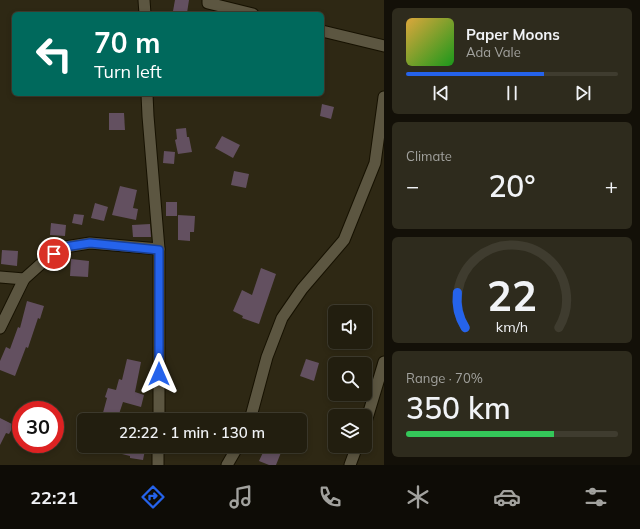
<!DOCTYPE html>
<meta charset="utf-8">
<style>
:root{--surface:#221e0f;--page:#2e2b1d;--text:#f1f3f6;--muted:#a2a29e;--line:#3f3c2f;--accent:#2563eb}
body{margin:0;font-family:Mulish,sans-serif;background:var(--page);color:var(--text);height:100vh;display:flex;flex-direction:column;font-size:15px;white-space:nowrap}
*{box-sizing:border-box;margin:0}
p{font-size:13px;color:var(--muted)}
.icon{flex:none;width:22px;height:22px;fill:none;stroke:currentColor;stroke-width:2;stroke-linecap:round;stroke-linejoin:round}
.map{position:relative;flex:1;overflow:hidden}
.details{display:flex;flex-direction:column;gap:8px;padding:8px;background:#131008;width:256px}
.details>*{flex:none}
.hud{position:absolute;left:12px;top:12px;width:312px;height:84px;border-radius:6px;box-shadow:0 2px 6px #0003,0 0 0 1px var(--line);background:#00695c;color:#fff;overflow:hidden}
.controls{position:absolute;left:328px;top:305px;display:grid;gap:8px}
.controls a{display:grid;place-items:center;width:44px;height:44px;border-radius:6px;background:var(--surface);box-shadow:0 2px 6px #0003,0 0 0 1px var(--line);font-size:20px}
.speed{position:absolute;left:12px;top:401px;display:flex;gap:8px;font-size:20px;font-weight:700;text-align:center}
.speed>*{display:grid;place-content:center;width:52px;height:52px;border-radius:50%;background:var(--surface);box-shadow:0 2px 6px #0003,0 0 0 1px var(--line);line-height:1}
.speed .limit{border:6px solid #d22;background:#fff;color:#111}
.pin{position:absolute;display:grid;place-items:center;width:34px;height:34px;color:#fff;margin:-17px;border:2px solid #fff;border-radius:50%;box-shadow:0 1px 4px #0007}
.me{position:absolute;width:44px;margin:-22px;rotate:0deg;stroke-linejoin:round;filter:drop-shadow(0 0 3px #0008)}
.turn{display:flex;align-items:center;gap:14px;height:84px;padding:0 16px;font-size:18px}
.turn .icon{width:52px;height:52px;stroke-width:2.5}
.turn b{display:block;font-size:28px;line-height:34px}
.big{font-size:30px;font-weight:600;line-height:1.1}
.details .tile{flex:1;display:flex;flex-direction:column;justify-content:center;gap:6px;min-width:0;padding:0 14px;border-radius:6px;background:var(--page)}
.details .dial{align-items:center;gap:0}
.dial svg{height:104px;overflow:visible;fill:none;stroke:var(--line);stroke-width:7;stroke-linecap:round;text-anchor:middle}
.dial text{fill:var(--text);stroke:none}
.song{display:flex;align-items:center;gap:12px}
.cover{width:48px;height:48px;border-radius:6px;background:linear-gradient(135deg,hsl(40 70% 55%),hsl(120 70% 35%))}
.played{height:4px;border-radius:2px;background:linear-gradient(90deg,var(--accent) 65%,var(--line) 65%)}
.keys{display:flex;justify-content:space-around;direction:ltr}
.heat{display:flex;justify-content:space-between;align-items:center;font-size:22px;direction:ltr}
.charge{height:6px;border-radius:3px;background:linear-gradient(90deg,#34c759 70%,var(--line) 0)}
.trip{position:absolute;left:77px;top:413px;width:230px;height:40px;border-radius:6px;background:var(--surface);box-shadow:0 2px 6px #0003,0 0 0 1px var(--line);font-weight:600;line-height:40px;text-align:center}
.tabs{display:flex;height:64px;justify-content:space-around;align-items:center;background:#0e0c06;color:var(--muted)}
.tabs .icon{width:28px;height:28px}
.tabs .active{color:var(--accent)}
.tabs b{font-size:18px;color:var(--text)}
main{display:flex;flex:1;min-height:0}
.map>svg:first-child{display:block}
.building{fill:#635060}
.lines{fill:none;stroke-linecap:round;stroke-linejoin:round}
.street-casing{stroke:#161101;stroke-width:13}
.street{stroke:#5c5641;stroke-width:11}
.route-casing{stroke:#184099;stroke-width:10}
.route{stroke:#2563eb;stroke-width:7}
</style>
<main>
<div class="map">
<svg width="384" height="465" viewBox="0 0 384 465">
<rect width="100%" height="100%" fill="#2e2814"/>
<g class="building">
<path d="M175 0H189L187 13 173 11Z"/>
<path d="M322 104 334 107 331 119 320 116Z"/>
<path d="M109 113H124L125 130H109Z"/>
<path d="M186 128 187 137H189L192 152 178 154 175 140 177 139 176 129Z"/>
<path d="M222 136 240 145 233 158 215 148Z"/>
<path d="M164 151 175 152 174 164 163 163Z"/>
<path d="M234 171 249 174 246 188 231 185Z"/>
<path d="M120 186 137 190 133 208 138 209 136 220 112 215Z"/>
<rect x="166" y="202" width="11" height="14"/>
<path d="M95 203 108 207 104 221 91 218Z"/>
<path d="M74 214 84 215 82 225 72 223Z"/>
<path d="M178 215 195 216 194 232H190V241L178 240Z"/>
<path d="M51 223 66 225 65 236 50 235Z"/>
<path d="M150 224 151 237H133L132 225Z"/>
<path d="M2 250 18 251 17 266 1 264Z"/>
<path d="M71 259 89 261 88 277 70 276Z"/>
<path d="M261 268 276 274 259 324 242 318 243 316 233 311 242 290 252 295Z"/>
<path d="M27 301 44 306 40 319 38 318 28 348 26 347 15 376 0 370V361L6 347 10 349 18 327 20 328Z"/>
<path d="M127 359 141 362 135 392 144 395 141 407 123 402 117 420H101L107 398 105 397 108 388 116 390 119 379 122 380Z"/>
<path d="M306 359 319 363 314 381 300 376Z"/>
<path d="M0 418 14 425 9 434 6 433 0 445Z"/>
<path d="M103 446H123L145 450 143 460 130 458V456L102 449Z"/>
<path d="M266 446H273L282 450 276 465H269L259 461Z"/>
</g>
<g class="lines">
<g class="street-casing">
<g id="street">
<path d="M144 0 145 14"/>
<path d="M208 0V3L253 14"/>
<path d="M322 31 384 46"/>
<path d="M147 94 148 116 159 249V420"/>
<path d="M0 277 24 279"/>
<path d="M0 328 24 279 43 262 65 247 90 243 159 249"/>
<path d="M250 420 267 357 282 318 302 289 344 240 375 163 384 97"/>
<path d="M365 425 384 362"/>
<path d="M158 465V446"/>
<path d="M227 465 238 446"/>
<path d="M350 465 357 446"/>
</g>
</g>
<use href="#street" class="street"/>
</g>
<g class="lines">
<g class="route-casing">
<path id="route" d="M54 254 65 247 90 243 159 250V374"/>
</g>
<use href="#route" class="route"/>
</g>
</svg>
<div class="controls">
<a><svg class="icon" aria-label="sound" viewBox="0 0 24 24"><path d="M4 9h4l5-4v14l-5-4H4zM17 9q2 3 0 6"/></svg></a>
<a><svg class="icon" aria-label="search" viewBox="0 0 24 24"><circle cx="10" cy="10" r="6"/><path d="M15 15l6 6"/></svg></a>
<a><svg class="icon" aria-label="layers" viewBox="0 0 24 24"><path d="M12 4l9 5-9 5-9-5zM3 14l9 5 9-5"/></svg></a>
</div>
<div class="speed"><div class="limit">30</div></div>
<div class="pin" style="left:54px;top:254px;background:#d93025"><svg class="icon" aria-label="arrive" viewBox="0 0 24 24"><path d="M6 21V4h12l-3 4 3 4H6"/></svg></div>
<svg class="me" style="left:159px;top:374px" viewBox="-20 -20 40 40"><path d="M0-17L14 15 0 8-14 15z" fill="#2563eb" stroke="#fff" stroke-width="4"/></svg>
<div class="trip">22:22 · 1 min · 130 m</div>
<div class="hud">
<div class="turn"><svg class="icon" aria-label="left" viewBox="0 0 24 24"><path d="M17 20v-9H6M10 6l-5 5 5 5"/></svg><div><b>70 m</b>Turn left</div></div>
</div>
</div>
<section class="details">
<div class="tile">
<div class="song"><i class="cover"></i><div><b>Paper Moons</b><p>Ada Vale</p></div></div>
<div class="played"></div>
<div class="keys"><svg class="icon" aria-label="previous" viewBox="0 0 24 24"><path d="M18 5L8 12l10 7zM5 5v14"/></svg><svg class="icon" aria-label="pause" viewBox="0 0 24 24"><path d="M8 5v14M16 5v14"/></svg><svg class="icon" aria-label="next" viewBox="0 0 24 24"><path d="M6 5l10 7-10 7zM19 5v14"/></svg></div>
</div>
<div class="tile"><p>Climate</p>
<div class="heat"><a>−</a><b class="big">20°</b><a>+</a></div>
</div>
<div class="tile dial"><svg viewBox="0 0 100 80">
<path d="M14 69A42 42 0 1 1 86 69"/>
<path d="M14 69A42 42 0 0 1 8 42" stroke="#2563eb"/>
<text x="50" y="56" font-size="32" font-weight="700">22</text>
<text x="50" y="72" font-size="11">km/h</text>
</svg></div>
<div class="tile"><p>Range · 70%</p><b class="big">350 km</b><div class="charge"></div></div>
</section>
</main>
<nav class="tabs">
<b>22:21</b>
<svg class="icon active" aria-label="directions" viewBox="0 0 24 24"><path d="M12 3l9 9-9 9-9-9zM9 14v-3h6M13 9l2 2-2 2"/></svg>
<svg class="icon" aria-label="music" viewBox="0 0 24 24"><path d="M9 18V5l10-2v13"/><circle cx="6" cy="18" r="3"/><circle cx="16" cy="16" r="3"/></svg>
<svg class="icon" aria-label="phone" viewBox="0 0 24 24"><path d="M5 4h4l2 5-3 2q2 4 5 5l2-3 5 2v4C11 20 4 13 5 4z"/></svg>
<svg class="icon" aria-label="climate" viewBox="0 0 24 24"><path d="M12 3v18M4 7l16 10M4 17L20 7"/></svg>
<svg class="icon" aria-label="car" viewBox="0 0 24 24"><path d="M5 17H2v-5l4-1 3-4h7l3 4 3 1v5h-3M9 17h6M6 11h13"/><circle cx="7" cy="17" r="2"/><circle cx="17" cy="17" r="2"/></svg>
<svg class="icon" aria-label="filters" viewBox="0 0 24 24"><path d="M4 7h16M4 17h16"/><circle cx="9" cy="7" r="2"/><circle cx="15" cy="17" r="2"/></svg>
</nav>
